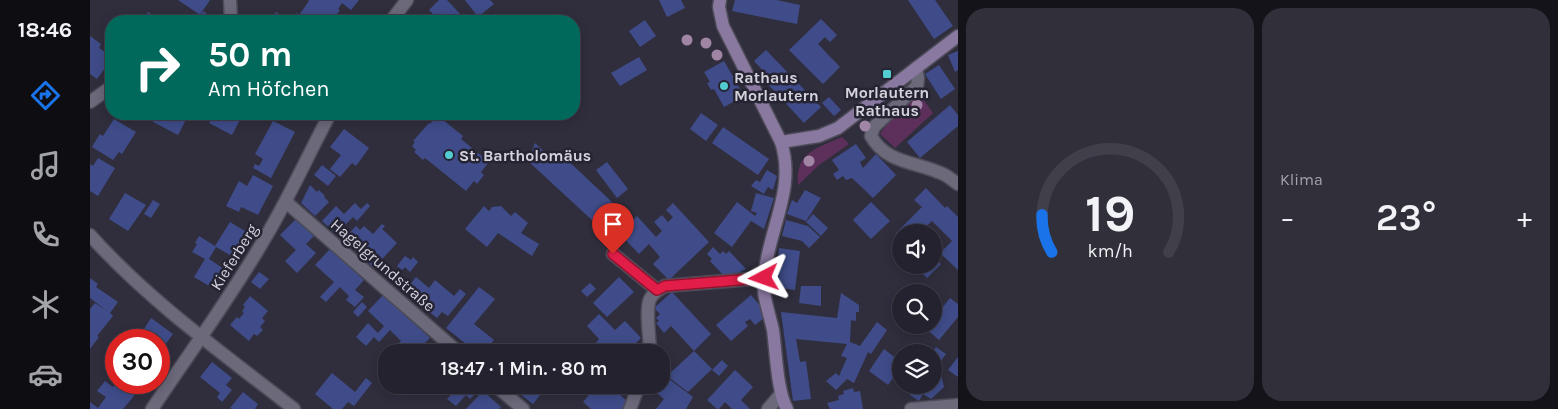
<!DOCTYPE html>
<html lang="de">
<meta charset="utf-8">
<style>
:root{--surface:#24222e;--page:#302f3a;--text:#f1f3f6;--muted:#a3a4aa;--line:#413f4a;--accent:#1a73e8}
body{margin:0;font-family:Karla,sans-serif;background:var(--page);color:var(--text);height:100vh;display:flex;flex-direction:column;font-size:19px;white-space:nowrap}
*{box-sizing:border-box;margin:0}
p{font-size:16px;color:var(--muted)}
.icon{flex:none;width:28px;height:28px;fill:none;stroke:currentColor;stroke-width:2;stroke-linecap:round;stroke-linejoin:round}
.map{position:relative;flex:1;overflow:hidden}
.side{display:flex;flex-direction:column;gap:8px;padding:8px;background:#141319;width:600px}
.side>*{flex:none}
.banner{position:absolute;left:15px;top:15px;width:475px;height:105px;border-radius:20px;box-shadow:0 2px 12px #0003,0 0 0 1px var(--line);background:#00695c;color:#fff;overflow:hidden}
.tools{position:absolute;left:802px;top:224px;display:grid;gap:10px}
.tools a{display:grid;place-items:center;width:50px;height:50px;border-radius:50%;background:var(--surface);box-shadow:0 2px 12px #0003,0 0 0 1px var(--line);font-size:25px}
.speed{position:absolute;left:15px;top:329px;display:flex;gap:10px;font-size:25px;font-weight:700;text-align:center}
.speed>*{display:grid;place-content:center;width:65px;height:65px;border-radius:50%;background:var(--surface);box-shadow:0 2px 12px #0003,0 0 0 1px var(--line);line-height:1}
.speed .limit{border:8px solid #d22;background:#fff;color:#111}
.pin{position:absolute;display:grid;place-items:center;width:42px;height:42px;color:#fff;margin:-51px -21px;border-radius:50% 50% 50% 0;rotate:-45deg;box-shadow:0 0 5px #0007}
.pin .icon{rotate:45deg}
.me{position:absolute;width:55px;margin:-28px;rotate:266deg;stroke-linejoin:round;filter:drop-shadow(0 0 4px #0008)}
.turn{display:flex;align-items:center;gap:18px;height:105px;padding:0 20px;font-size:22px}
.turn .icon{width:65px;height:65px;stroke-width:2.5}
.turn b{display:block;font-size:35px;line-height:42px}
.big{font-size:38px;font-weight:600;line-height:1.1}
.side .tile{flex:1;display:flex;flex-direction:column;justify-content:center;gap:8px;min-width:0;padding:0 18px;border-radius:20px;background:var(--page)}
.side .dial{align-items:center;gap:0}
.dial svg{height:130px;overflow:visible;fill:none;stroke:var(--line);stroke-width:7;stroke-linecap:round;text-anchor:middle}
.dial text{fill:var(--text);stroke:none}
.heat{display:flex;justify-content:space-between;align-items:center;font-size:28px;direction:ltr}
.side .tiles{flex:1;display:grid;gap:8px;grid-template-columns:repeat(2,1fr)}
.trip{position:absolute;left:288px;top:344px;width:292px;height:50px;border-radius:20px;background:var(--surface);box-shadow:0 2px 12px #0003,0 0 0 1px var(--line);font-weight:600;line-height:50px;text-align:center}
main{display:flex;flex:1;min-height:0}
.menu{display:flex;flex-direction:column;width:90px;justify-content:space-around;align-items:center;background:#0e0e12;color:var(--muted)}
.menu .icon{width:35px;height:35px}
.menu .selected{color:var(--accent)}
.menu b{font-size:22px;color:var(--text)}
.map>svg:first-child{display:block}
.green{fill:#5d305b}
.building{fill:#3f4c89}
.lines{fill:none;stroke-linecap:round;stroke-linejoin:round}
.street-casing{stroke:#4d4b57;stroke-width:15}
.secondary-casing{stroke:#4d4b57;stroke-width:15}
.street{stroke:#6b697a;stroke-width:12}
.secondary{stroke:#89789f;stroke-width:12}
.tree{fill:#a085a4}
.route-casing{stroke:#92132f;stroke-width:12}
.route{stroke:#e11d48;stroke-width:9}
.poi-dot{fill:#52ccd0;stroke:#262432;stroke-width:2}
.labels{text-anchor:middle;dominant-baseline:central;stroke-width:5;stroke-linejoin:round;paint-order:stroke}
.poi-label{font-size:16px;font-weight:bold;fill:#d4d3dd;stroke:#262432;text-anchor:start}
.street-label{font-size:16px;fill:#d4d3dd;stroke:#262432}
</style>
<main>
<nav class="menu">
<b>18:46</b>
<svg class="icon selected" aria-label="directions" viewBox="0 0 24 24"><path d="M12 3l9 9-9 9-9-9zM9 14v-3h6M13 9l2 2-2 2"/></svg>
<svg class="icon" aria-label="music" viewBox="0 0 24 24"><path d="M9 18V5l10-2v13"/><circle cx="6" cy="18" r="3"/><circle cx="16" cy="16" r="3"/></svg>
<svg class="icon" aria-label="phone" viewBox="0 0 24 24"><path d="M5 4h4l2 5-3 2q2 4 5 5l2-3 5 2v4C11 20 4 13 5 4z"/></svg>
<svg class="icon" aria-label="climate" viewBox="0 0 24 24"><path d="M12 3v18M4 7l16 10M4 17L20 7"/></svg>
<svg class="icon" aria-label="car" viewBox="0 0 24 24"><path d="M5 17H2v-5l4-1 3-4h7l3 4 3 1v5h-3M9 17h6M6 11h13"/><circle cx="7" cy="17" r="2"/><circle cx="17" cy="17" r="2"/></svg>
</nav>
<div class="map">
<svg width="868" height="409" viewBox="0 0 868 409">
<rect width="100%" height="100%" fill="#302e3d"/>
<g class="green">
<path d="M828 92 843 113 805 148 790 134 801 119Z"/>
<path d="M752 137 759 144 729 165 708 185C708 180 707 174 709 169 713 150 737 144 752 137Z"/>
</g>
<g class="building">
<path d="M88 0H120L110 15Z"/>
<path d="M218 0H269L261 10 252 3 248 9 250 10 242 21H200L207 13 209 15 219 1Z"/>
<path d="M349 0H357L374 18 371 21H350L339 10Z"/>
<path d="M375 0H400L404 4 388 17Z"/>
<path d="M569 0H591L595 8 577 17Z"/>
<path d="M645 0H687L710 5 707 24 642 11Z"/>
<path d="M818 0H845L863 26 844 39Z"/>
<path d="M114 11 123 21H106L105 20Z"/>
<path d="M58 12 72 21H36L41 14 52 21Z"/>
<path d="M186 12 199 21H179Z"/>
<path d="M731 19 747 35 740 42 735 37 728 44 750 67 733 84 699 50Z"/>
<path d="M555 20 566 36 550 47 539 31Z"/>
<path d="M0 36 11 44 9 48 21 56V60L7 79 0 74Z"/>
<path d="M676 50 731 107 714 123 675 81 679 77 664 61Z"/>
<path d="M868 51V70L865 72 858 55Z"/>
<path d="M549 57 557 70 530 86 521 73Z"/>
<path d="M634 61 654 96 634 107 624 89 621 90 617 83 620 82 614 72Z"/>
<path d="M849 65 865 89 851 99 835 74Z"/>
<path d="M739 97 751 110 744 116 732 103Z"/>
<path d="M860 105 868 115V126L830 158 817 142Z"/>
<path d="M611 113 628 125 616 141 600 129Z"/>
<path d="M67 114H99L88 135 63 122Z"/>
<path d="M124 114H153L142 135 119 123Z"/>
<path d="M347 115 373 136 371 139 399 162 391 172 394 175 387 184 384 181 376 191 335 158 333 160 324 152 326 150 322 146 325 142 323 141 339 123 340 124Z"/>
<path d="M24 119 46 132 32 154 29 152 23 160 2 147 10 134 13 136Z"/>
<path d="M183 121 205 132 181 178 163 168 165 164 169 166 173 159 165 154Z"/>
<path d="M633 127 679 159 668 175 622 143Z"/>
<path d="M254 129 279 148 266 166 262 163 250 177 240 169 251 155 240 147Z"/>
<path d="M445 143 466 163 473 156 522 202 504 222 438 161Z"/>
<path d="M766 144 776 158 770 162 773 168 786 154 806 175 783 198 762 178 756 180 753 176 747 180 743 174 749 170 742 160Z"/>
<path d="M8 158 25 168 8 196 0 191V164L3 166Z"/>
<path d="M517 162 538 189 527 198 506 170Z"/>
<path d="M232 165 246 176 238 186 224 175Z"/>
<path d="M677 170 687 176 683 190 678 187 674 194 661 186 666 180 670 182Z"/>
<path d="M163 175 183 186 168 215 151 207 149 212 136 206 149 181 157 186Z"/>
<path d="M220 185 227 192 229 190 235 196 234 197 239 202 225 216 211 203Z"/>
<path d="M836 188 855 208 857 206 868 217V270L850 253 862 241 842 221 830 232H811V238L806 233 832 207 824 200Z"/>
<path d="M715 190 731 198 716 221 697 214 702 200 707 203Z"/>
<path d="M35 193 56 205 38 231 19 219Z"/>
<path d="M666 193 684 198 674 229 661 221 642 247 624 233 647 202 665 216 667 213 661 211Z"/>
<path d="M63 200 70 204 61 218 54 214Z"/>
<path d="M781 202 800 221 781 239 763 220Z"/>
<path d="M265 203 271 209 277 203 280 206 267 221 263 217 246 234 232 221 246 206 254 214Z"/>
<path d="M583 203 619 242 579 280 563 264 570 257 559 244 549 254 529 233 547 216 566 237 572 231 564 222 572 215 578 222 583 217 576 210Z"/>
<path d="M394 206 399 211 402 207 411 206 421 216 425 212 438 223 431 233 449 244 442 256 408 233 397 247 375 229Z"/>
<path d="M723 214 738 228 731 236 716 222Z"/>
<path d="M206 219 224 236 216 244 226 253 207 273 195 261 206 250 190 235Z"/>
<path d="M696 220 718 226 730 237 719 248 712 241 692 236Z"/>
<path d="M140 222 160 234 145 258 126 247 119 259 137 271 126 290 104 277 115 259 102 252 107 244 105 243 109 236 125 246Z"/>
<path d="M292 224 295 226 292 229 307 243 284 268 253 240 266 226 270 230 274 226 283 234Z"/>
<path d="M623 247 630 254 633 251 636 254 639 251 656 269 648 273 634 276 620 261 622 259 617 254Z"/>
<path d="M689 248 710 251 705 290 685 287Z"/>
<path d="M240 249 274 280 265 290 274 297 265 307 256 300 259 296 250 287 236 302 230 297 244 282 225 265Z"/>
<path d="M315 256 321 260 323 257 328 262 320 272 315 267 312 270 307 266Z"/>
<path d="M844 258 851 264 837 278 824 265H844Z"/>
<path d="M169 272 179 279 170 289 161 282Z"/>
<path d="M326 277 339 288 345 280 364 296 370 289 376 294 358 316 352 312 347 318 314 292Z"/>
<path d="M529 277 544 292 517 317 503 303Z"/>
<path d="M0 278 8 284 6 287 28 302 20 313 23 316 7 336 9 337 0 349V309L5 303 16 310 0 298Z"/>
<path d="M500 283 506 289 497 297 491 291Z"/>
<path d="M711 286H731V306L709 303Z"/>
<path d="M389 287 405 299 384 324 404 340 394 352H386L356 328Z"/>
<path d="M582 292 621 334 604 351 581 326 574 333 566 323 569 321 566 318 570 314 564 308Z"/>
<path d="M751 293 769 305V312H766V321L761 320 760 342 770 346 787 322 797 330 781 354 778 352 764 383 757 379 746 390 736 381 746 373 749 376 757 358 751 356 757 344 706 339 710 362 716 361 721 399 703 401 691 312 747 318Z"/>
<path d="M293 295 340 338 326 352 324 351 322 352H300L311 341 300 330 289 342 284 337 276 346 266 337 278 323 288 333 294 326 278 311Z"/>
<path d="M661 295 672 308 674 318 665 325 660 319 655 322 658 326 641 341 626 325Z"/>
<path d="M160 296 178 311 172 318 175 321 170 327 173 330 167 336 164 334 159 341 140 325 147 317 149 319 154 313 152 311 155 307 153 305Z"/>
<path d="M860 298 868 304V317L849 340 835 328 838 325H844V318Z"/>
<path d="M272 302 277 307 268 317 263 312Z"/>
<path d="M509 314 525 330 535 321 551 338 541 348 546 352H513L505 344 509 339 497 326Z"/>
<path d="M61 318 83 334 75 345 78 347 69 360V340L72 342 54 329Z"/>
<path d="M846 347 856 354 848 365 844 361V352H842Z"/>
<path d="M794 349 811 362V367L798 385 779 371Z"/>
<path d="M604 351 622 369 598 392 577 376Z"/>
<path d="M868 357V377L858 370Z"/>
<path d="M632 360 638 366 629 376 622 370Z"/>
<path d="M122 362 142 378 136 385 142 390 132 402 127 397 130 393 110 377Z"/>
<path d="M645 370 663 387 651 400 660 409H642L635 402 629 409H627L617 400Z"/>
<path d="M844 371 852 378 854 387 841 399 833 394 829 401 820 395 819 385H844Z"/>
<path d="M242 373 265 392 276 378 282 383 264 406 258 402 252 409H243L225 394Z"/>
<path d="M571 373 603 397 596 409H566L574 399 557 385H571Z"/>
<path d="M15 381 23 387 26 382H38L49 390 33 409H0V402L8 408 16 397 7 391Z"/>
<path d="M365 385H386L383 388 387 392 380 399 376 395 366 406 357 399 368 388Z"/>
<path d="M437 385H458L443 404 430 394Z"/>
<path d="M487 385H499L500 386 501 385H519L538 402 534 409H501L493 402 499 395Z"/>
<path d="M763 388 764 392 770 391 773 409H740L737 403 749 400 748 396 754 394 753 391Z"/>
<path d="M393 391 411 407 409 409H376Z"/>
<path d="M153 392 168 404 165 409H142L140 408Z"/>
</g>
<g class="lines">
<g class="street-casing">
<g id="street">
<path d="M140 0 141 21"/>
<path d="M301 21 317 0"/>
<path d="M826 68 828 78 827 86 784 127 781 136C795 162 824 162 848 172 856 174 862 180 868 184"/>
<path d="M0 102 21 87"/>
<path d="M196 202 368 352"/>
<path d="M0 235C60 302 134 354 204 409"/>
<path d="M523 254 567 290"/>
<path d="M560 352C560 339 555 309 560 299 563 293 569 289 575 286L674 278"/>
<path d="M405 385 433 409"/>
<path d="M62 409C100 352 141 297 175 238 199 198 218 155 240 114"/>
<path d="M540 409 549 385"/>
<path d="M678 409 691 394"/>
<path d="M821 409 868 405"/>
</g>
</g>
<g class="secondary-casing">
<g id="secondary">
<path d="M630 0 629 7 633 26 691 142C704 182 686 216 678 254 675 267 673 280 674 292 676 305 680 317 683 330 686 352 687 391 697 409"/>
<path d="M691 142 729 136 748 128 868 36"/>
</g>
</g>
<use href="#street" class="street"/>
<use href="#secondary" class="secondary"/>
</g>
<g class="tree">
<circle cx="597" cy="40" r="5.5"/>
<circle cx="616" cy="43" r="5.5"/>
<circle cx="627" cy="55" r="5.5"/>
<circle cx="827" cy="105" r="5.5"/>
<circle cx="775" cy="126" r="5.5"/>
<circle cx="719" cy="161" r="5.5"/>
</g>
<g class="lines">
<g class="route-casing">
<path id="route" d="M523 254 567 290 575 286 674 278"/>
</g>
<use href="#route" class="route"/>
</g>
<g class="poi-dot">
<rect x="792" y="69" width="10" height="10" rx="2.5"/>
<circle cx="634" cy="86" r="5"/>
<circle cx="359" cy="155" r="5"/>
</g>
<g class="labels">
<g class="poi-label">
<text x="644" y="77">Rathaus<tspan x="644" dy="18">Morlautern</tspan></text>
<text x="797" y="92" text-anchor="middle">Morlautern<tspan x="797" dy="18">Rathaus</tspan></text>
<text x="369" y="155">St. Bartholomäus</text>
</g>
<g class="street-label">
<text transform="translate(144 257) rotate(-58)">Kieferberg</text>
<text transform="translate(293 265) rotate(41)">Hagelgrundstraße</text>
</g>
</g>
</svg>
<div class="tools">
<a><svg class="icon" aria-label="sound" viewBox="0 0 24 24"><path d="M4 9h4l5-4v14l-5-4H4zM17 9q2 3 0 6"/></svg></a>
<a><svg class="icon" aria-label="search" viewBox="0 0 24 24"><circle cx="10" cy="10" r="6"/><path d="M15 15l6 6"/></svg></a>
<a><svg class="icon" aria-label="layers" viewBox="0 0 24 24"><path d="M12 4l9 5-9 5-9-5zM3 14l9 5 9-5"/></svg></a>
</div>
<div class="speed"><div class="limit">30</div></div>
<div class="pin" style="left:523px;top:254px;background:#d93025"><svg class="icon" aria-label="arrive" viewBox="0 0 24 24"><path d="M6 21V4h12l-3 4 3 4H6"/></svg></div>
<svg class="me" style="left:674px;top:278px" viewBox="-20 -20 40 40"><path d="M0-17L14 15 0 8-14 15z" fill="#e11d48" stroke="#fff" stroke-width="4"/></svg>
<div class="trip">18:47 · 1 Min. · 80 m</div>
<div class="banner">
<div class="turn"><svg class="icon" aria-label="right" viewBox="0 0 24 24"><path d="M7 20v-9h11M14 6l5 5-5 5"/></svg><div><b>50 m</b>Am Höfchen</div></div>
</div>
</div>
<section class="side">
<div class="tiles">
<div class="tile dial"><svg viewBox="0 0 100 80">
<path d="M14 69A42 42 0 1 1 86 69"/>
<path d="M14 69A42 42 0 0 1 8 46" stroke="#1a73e8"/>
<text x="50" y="56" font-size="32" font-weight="700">19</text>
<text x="50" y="72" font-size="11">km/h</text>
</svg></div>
<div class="tile"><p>Klima</p>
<div class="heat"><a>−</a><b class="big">23°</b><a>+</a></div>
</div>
</div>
</section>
</main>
